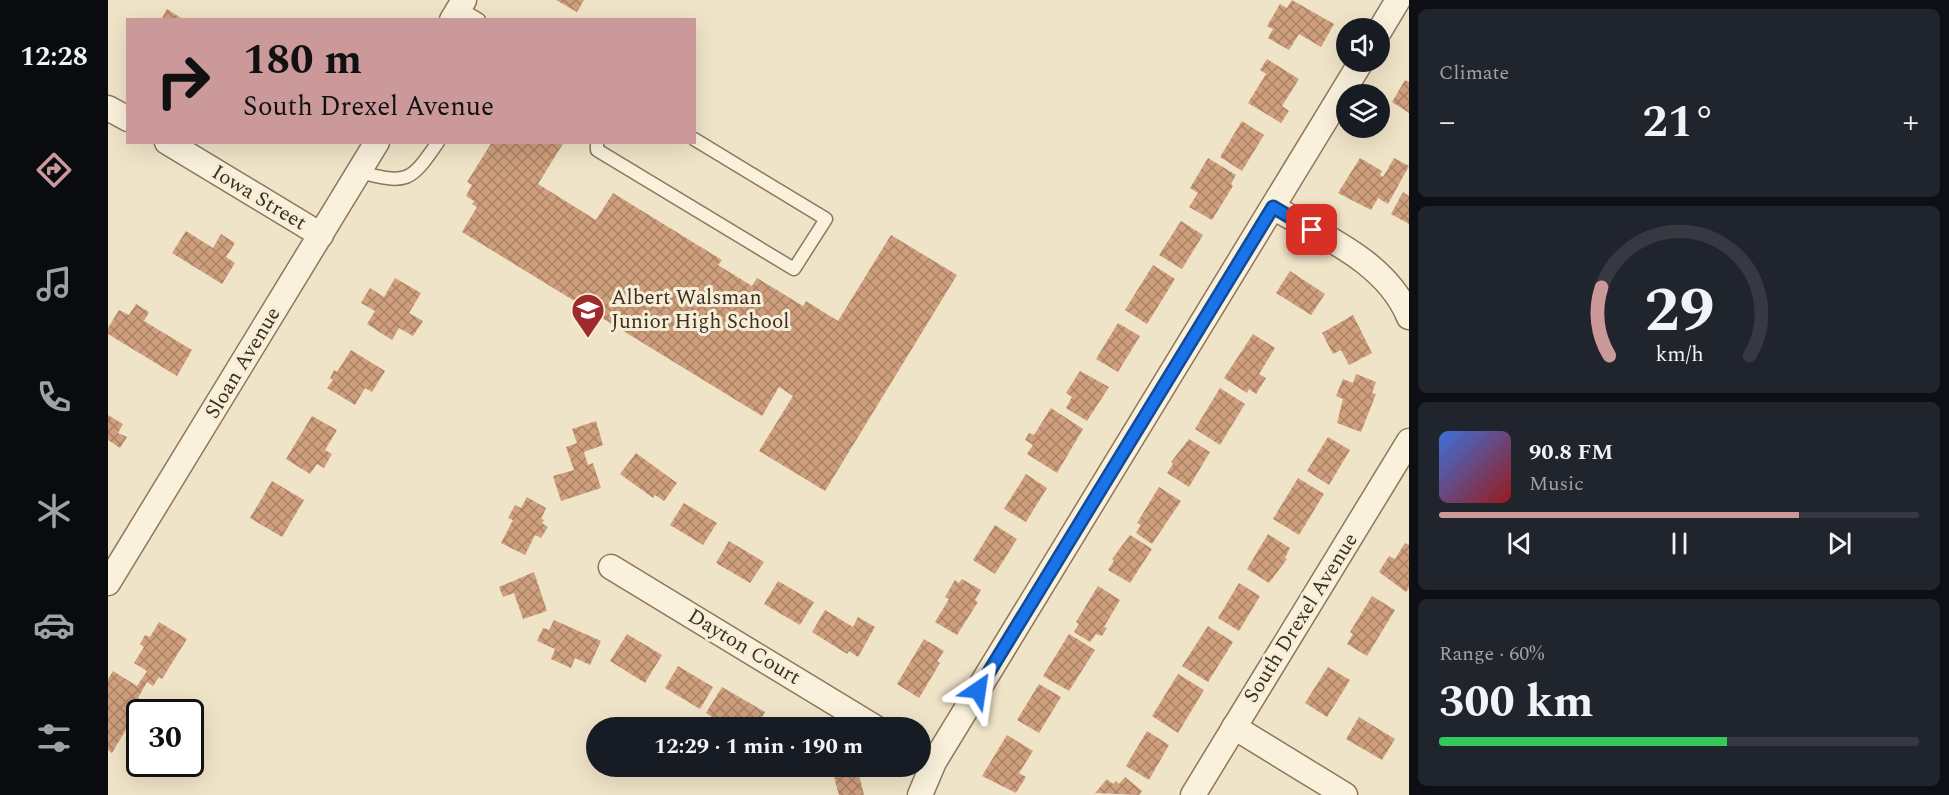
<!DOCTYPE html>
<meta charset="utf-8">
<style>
:root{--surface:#171b24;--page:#20242c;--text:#f1f3f6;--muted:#9ea1a6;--line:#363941;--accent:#cc999b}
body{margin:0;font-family:Spectral,serif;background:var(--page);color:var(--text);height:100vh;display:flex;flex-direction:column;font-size:22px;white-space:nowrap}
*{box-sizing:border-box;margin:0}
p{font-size:20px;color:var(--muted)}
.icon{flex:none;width:33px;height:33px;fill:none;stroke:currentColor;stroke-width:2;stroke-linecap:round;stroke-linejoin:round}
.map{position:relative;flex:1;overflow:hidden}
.panel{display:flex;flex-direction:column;gap:9px;padding:9px;background:#0d0f14;width:540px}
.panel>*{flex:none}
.banner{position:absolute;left:18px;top:18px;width:570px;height:126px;border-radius:0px;box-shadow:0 6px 24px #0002;background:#cc999b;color:#111;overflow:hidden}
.buttons{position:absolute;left:1228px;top:18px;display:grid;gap:12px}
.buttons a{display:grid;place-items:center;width:54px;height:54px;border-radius:50%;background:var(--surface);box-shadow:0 6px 24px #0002;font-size:30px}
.speed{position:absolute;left:18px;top:699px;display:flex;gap:12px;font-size:30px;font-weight:700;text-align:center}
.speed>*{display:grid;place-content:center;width:78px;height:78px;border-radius:50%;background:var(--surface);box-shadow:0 6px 24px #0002;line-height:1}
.speed .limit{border:3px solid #111;border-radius:9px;background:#fff;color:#111}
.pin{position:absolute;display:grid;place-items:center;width:51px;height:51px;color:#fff;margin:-26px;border-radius:12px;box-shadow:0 3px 9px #0006}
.me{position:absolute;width:66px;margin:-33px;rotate:32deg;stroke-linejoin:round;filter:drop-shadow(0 0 4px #0008)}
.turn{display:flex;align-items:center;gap:21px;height:126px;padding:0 18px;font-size:27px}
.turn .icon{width:78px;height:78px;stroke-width:2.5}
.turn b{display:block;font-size:42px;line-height:51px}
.big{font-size:45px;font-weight:700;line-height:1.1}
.panel .widget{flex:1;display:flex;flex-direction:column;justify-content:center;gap:9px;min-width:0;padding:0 21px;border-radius:9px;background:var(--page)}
.panel .dial{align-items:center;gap:0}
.dial svg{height:156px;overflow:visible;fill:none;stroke:var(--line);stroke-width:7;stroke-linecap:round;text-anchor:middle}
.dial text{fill:var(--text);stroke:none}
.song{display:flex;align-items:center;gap:18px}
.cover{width:72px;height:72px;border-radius:9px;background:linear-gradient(135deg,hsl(220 70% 55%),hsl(0 70% 35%))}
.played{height:6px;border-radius:3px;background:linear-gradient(90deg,var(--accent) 75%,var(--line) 75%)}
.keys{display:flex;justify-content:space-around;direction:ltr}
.heat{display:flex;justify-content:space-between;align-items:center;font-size:33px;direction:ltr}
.charge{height:9px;border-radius:4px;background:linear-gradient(90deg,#34c759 60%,var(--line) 0)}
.trip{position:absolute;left:478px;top:717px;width:345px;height:60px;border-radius:30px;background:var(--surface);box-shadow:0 6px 24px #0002;font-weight:700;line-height:60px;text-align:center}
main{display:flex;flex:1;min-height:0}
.dock{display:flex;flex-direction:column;width:108px;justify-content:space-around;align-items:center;background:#090b0e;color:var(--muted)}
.dock .icon{width:42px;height:42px}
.dock .selected{color:var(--accent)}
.dock b{font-size:27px;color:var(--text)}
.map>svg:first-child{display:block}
.building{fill:url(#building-cross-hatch)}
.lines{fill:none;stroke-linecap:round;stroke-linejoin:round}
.service-casing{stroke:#8d765c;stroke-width:15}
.minor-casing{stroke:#8d765c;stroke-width:27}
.service{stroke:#faf1dc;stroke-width:12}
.minor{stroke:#faf1dc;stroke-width:24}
.route-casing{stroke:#114b97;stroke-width:15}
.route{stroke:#1a73e8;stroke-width:10}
.labels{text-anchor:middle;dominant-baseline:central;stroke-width:6;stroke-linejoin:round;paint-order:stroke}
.street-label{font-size:21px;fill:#3d2e20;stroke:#f7eed8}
.poi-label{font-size:21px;fill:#3d2e20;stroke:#f7eed8;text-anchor:start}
</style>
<main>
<nav class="dock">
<b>12:28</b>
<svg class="icon selected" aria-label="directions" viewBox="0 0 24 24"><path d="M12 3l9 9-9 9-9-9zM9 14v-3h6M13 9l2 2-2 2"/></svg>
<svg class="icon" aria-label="music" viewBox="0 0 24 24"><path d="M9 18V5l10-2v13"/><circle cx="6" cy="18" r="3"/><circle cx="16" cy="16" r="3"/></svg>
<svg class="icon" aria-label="phone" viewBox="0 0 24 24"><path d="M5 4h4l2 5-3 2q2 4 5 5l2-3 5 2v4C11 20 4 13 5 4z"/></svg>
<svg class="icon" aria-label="climate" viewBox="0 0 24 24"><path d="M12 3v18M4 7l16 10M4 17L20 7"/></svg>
<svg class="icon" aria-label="car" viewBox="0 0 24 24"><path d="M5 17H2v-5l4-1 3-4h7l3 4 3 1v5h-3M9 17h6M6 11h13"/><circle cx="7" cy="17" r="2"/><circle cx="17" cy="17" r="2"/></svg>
<svg class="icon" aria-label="filters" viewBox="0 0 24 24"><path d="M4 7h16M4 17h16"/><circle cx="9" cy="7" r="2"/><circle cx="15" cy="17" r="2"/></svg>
</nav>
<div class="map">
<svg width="1301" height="795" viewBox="0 0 1301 795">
<defs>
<pattern id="building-cross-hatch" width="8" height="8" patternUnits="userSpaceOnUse" patternTransform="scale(1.5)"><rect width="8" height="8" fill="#cf9f7d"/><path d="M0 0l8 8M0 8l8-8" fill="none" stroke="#a98266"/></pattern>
</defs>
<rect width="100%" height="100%" fill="#f0e4c8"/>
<g class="building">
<path d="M448 0H476L469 12Z"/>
<path d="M1184 0 1226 24 1213 47 1191 34 1181 50 1160 38 1165 29 1159 26 1172 4 1179 8Z"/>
<path d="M59 9 76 20H53Z"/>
<path d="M1159 59 1191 79 1174 106 1181 111 1173 123 1140 103 1158 74 1152 70Z"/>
<path d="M1297 80 1301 82V113L1284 102Z"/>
<path d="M1134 121 1156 135 1134 171 1112 157Z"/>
<path d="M384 142H456L430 184 488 220 505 193 614 260 610 265 644 286 649 278 695 306 698 301 730 321 783 235 849 275 717 491 651 451 685 396 671 387 654 416 354 232 369 207 364 204 366 201 358 196 364 185 359 182Z"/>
<path d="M1100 158 1128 175 1123 184 1125 186 1104 220 1081 207 1090 193 1082 188Z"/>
<path d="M1252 158 1274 171 1272 175 1275 177 1286 158 1301 166 1280 204 1270 198 1263 210 1230 193Z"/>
<path d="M1295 192 1301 196V224L1283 214Z"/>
<path d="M1073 221 1095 235 1074 269 1051 255Z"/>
<path d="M78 231 105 248 113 234 127 243 118 257 127 263 114 284 64 253Z"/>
<path d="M1045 265 1067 279 1039 324 1017 310Z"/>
<path d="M1182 271 1217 294 1203 315 1168 293Z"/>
<path d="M287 278 313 293 301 313 315 321 305 336 291 328 284 340 259 324 267 311 253 303 262 288 276 297Z"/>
<path d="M28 304 41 312 36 321 84 350 69 376 0 334V328L11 310 21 315Z"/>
<path d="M1245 315 1264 353 1241 365 1233 350 1225 354 1214 333Z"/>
<path d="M1010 323 1032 336 1010 372 988 359Z"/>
<path d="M1145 334 1167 348 1151 374 1158 378 1148 394 1141 389 1139 393 1116 378Z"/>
<path d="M243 350 277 371 264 392 257 388 247 405 219 388 225 380 222 378 226 370 229 372Z"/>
<path d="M972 371 1001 387 979 421 958 408 964 397 958 393Z"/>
<path d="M1248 374 1268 382 1264 393 1268 394 1253 432 1229 423 1235 399 1228 396 1235 379 1245 383Z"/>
<path d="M1112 388 1137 404 1112 445 1087 429Z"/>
<path d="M943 408 975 429 949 473 919 454 925 445 917 440 921 433 926 435Z"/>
<path d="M0 415 15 424 10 433 19 437 12 448 0 440Z"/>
<path d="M204 416 229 430 217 450 224 454 216 468 209 464 202 474 178 459Z"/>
<path d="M488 421 495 445 476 452 480 465 485 463 493 488 453 501 445 476 466 470 458 447 469 443 464 429Z"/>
<path d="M1220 437 1242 450 1221 485 1199 471Z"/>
<path d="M1081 439 1102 452 1081 487 1059 473 1065 464 1063 462Z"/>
<path d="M528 453 569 483 556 501 547 495 545 498 512 474Z"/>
<path d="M918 474 939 488 918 522 896 509Z"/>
<path d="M1190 478 1216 494 1191 535 1165 519Z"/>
<path d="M164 481 196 500 174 537 142 518Z"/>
<path d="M1051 487 1073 501 1044 544 1028 533 1033 525 1029 523Z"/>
<path d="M419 497 438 508 433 519 436 520 434 523 440 527 433 538 427 535 417 555 393 543 405 520 400 518 407 505 413 508Z"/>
<path d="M576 503 609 523 595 545 562 525Z"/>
<path d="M887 525 909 539 887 574 865 560Z"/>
<path d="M1160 534 1182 548 1177 558 1179 559 1161 583 1139 569Z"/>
<path d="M1022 535 1044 549 1022 583 1000 570 1006 561 1004 559Z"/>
<path d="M621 541 656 562 642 583 608 563Z"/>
<path d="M1297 543 1301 545V588L1298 592 1271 572 1281 556 1287 559Z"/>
<path d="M426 572 439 611 415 619 406 593 395 597 391 587Z"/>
<path d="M854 579 873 590 867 600 870 602 849 635 827 622 841 599 837 597 847 580 851 583Z"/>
<path d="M670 581 706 602 692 625 656 604Z"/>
<path d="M1131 583 1152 596 1131 631 1110 618Z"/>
<path d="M990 586 1012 600 996 627 999 628 994 636 988 634 982 642 966 632 971 624 968 622Z"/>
<path d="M1264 596 1287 610 1259 656 1239 644 1245 634 1242 632Z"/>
<path d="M717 610 745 627 750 617 767 627 750 657 741 651 739 654 704 632Z"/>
<path d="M446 620 493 641 482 665 467 658 463 668 443 659 447 649 429 641 435 628 441 630Z"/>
<path d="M51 622 79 639 54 679 51 677 45 686 39 682 30 698 35 701 4 753 0 750V679L5 671 29 686 39 671 26 663 36 647 32 644 37 635 42 637Z"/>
<path d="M1100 626 1125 642 1100 682 1074 666Z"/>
<path d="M519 634 554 655 537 683 502 661Z"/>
<path d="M961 634 987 650 961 691 935 676Z"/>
<path d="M816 639 836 651 829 661 832 663 811 698 789 684Z"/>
<path d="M570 666 605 687 592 709 557 688Z"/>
<path d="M1220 667 1242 680 1219 717 1197 703Z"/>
<path d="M1070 674 1096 690 1070 733 1044 716Z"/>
<path d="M931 684 953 697 931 733 909 720Z"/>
<path d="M614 687 657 712 648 728H622L598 713Z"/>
<path d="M1251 717 1287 739 1274 760 1238 739Z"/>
<path d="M1039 731 1061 745 1041 780 1018 766Z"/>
<path d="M899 735 925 751 911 773 918 777 908 793 874 776Z"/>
<path d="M750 771 756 795H731L726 777Z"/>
<path d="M1017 777 1034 791 1031 795 987 793 999 779 1005 784 1008 781 1011 784Z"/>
</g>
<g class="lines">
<g class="service-casing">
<g id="service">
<path d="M351 8 371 20"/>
<path d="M489 142V150L686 269 718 219 586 139"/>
<path d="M251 172C299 184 302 183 330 142"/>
</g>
</g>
<g class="minor-casing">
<g id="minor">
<path d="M344 20 356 0"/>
<path d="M1272 30 1290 0"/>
<path d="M0 108 20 119"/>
<path d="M59 142 213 235"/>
<path d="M1165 207C1214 236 1278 261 1301 317"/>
<path d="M503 567 768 728"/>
<path d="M0 583 269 142"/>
<path d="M1126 727 1237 795"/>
<path d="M812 795 826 762 1253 62"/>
<path d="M1085 795 1301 441"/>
</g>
</g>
<use href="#service" class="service"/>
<use href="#minor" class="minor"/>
</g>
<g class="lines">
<g class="route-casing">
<path id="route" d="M870 690 1165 207 1204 230"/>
</g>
<use href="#route" class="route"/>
</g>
<defs>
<g id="school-pin" transform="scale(1.725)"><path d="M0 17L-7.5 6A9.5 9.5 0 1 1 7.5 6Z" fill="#9e2a2b" stroke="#f7eed8"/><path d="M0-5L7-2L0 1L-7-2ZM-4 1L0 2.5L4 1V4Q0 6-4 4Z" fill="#fff"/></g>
</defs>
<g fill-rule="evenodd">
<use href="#school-pin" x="480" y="310"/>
</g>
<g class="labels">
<g class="street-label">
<text transform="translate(151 198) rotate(31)">Iowa Street</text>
<text transform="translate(135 363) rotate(-59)">Sloan Avenue</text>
<text transform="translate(1193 618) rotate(-58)">South Drexel Avenue</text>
<text transform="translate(636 647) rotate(31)">Dayton Court</text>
</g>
<g class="poi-label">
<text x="503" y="298">Albert Walsman<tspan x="503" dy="24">Junior High School</tspan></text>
</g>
</g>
</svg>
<div class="buttons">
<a><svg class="icon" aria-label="sound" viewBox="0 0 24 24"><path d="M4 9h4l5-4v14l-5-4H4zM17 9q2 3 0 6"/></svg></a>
<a><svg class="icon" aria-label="layers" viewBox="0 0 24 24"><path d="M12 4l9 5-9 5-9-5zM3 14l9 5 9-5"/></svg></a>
</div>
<div class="speed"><div class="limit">30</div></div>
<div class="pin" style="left:1204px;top:230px;background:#d93025"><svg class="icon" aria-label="arrive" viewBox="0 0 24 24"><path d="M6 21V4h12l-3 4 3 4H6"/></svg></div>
<svg class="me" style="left:870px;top:690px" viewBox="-20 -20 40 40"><path d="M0-17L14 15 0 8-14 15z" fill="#1a73e8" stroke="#fff" stroke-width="4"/></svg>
<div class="trip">12:29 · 1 min · 190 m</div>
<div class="banner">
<div class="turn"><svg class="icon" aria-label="right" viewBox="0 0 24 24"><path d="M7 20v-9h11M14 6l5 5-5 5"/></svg><div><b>180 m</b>South Drexel Avenue</div></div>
</div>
</div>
<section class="panel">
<div class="widget"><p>Climate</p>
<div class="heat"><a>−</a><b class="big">21°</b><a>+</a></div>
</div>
<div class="widget dial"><svg viewBox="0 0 100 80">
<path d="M14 69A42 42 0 1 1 86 69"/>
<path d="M14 69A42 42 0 0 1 10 34" stroke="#cc999b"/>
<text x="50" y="56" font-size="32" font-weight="700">29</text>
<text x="50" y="72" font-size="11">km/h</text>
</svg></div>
<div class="widget">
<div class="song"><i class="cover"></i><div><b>90.8 FM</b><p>Music</p></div></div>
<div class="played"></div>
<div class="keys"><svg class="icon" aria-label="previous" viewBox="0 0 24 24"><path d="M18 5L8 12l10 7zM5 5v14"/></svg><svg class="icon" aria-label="pause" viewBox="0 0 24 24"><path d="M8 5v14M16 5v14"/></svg><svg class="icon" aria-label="next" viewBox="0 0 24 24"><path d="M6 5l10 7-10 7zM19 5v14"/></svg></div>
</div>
<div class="widget"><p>Range · 60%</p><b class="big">300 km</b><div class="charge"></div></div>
</section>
</main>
